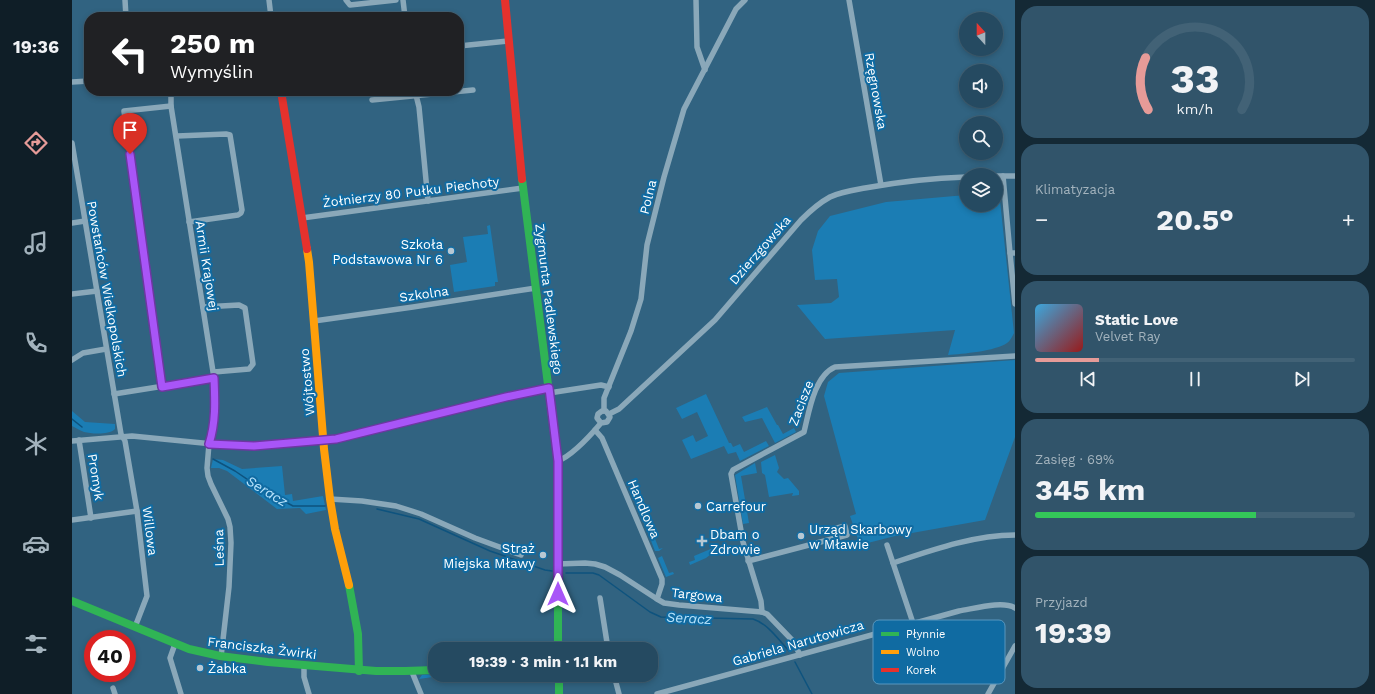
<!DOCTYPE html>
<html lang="pl">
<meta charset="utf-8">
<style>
:root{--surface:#254a61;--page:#31546a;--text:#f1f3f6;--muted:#a3b3bd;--line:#426276;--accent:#e69b98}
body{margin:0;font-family:"Work Sans",sans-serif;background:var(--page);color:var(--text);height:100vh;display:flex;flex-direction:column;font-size:15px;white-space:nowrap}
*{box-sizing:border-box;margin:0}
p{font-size:13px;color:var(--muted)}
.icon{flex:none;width:22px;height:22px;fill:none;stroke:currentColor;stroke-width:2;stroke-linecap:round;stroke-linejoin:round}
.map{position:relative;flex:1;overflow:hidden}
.details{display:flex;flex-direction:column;gap:6px;padding:6px;background:#142935;width:360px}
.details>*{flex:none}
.banner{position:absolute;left:12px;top:12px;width:380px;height:84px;border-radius:16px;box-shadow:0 2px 6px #0003,0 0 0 1px var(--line);background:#202124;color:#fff;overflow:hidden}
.needle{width:26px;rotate:339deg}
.tools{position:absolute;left:887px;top:12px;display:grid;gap:8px}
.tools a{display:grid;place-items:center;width:44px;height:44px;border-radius:50%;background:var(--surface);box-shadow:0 2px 6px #0003,0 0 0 1px var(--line);font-size:20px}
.speed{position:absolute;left:12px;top:630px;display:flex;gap:8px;font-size:20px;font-weight:700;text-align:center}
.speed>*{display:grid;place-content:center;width:52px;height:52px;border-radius:50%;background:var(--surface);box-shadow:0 2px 6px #0003,0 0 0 1px var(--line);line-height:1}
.speed .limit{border:6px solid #d22;background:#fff;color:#111}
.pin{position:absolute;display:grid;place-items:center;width:34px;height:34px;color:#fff;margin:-41px -17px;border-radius:50% 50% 50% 0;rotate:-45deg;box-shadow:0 0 4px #0007}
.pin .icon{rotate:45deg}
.me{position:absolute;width:44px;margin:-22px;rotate:0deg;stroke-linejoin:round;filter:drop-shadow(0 0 3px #0008)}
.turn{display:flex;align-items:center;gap:14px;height:84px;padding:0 20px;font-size:18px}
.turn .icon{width:52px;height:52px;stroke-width:2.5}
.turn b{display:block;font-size:28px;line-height:34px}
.big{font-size:30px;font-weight:700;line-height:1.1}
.details .widget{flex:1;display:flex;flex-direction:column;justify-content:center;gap:6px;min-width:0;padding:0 14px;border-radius:16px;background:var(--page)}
.details .dial{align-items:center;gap:0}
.dial svg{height:104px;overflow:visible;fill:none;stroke:var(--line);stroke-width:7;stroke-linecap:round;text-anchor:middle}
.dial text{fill:var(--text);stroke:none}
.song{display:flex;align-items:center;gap:12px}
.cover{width:48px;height:48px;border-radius:6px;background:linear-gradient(135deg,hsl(200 70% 55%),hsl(0 70% 35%))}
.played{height:4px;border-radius:2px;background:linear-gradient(90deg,var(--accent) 20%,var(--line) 20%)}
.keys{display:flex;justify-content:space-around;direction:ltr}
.heat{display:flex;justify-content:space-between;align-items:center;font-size:22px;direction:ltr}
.charge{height:6px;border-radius:3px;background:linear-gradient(90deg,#34c759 69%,var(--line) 0)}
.trip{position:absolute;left:356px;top:642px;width:230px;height:40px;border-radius:16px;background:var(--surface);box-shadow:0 2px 6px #0003,0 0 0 1px var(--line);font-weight:700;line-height:40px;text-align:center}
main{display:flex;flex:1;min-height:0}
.dock{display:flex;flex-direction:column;width:72px;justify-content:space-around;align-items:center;background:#0f1e27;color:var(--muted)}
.dock .icon{width:28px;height:28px}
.dock .current{color:var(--accent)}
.dock b{font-size:18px;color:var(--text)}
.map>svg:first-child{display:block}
.green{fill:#1b7db4}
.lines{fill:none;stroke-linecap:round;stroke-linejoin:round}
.stream{stroke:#0e537e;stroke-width:1.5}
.street{stroke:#8aa8b9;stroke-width:5.5}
.fast{stroke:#30b455;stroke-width:8}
.slow{stroke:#ff9f0a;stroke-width:8}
.jam{stroke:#e5322d;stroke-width:8}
.route-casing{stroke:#6d37a1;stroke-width:10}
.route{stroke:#a855f7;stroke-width:7}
.poi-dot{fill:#b7c8d3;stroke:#106ba2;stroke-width:1.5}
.labels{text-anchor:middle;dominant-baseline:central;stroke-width:4;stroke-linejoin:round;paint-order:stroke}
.street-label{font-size:13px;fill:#fff;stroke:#106ba2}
.poi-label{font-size:13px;fill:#fff;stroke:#106ba2;text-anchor:start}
.water-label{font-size:14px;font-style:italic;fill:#b7e3fc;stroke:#106ba2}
.key{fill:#106ba2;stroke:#5897be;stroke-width:1}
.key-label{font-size:11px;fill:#fff}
</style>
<main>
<nav class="dock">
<b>19:36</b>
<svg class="icon current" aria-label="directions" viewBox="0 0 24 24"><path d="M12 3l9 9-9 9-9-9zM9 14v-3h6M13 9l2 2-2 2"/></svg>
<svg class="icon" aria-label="music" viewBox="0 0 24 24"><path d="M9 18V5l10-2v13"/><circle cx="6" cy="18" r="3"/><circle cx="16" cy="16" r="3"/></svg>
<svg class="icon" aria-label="phone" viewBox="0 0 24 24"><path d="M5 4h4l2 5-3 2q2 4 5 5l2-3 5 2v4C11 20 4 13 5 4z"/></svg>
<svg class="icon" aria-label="climate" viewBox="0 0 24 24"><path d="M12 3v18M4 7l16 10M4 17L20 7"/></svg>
<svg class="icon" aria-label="car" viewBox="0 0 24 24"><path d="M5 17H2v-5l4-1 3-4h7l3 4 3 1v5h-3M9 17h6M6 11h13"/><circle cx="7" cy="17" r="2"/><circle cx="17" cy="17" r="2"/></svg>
<svg class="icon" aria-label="filters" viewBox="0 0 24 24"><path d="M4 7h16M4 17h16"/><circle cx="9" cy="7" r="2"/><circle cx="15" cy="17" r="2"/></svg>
</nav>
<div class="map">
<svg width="943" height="694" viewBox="0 0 943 694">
<rect width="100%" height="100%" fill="#316381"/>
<g class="green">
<path d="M927 191 942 333C940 337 938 341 935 343 924 351 890 354 876 355L883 330 753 339 725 305 759 303 767 297 765 279 743 280 740 250 746 231 758 216 814 202 894 195V205H924V192Z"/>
<path d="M418 225 426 282H423V286L382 292 378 265 395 262 391 237 416 234 415 226Z"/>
<path d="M943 360V437L913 520 823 536 788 545 778 516 784 514 752 396 756 382 767 373Z"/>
<path d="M634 394 657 443H659L661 447 668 444 672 452 694 441 697 446 668 461 664 452 656 454 652 446 619 459 610 440 621 435 624 442 636 436 625 412 610 419 604 408Z"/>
<path d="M695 407 705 425H706L711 434 722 428 724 432 703 443 690 418 673 422 670 417Z"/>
<path d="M0 411 13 422 43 424V429C37 435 20 434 12 432 7 430 4 428 0 426Z"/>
<path d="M703 455 707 468 705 472 712 479 716 478 727 491V495L720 496 721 493 697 497 693 475 690 473 689 462Z"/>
<path d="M141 459 151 460 170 469 210 466 213 495 220 494 221 501 251 496 254 510 234 514 228 508 205 509 155 471 147 468H139Z"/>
<path d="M683 463 685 473 669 476 677 523 671 524 663 475Z"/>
<path d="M574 506 575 507 571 508 587 549 591 548 587 551H583L567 510Z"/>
<path d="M646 545 648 547 634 558 618 565 617 562 623 560 622 556 641 548Z"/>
<path d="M594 554 590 556 597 573 601 572 602 574 594 577 586 558Z"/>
<path d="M363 674V675H375L347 679 350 675Z"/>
</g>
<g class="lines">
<g class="stream">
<path d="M0 419 10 427"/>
<path d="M141 459 163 471 191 490 221 506H253"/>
<path d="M305 509 347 519 418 551 473 570 480 571"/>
<path d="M494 573H521L527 575 578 612 589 617 681 619C696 624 706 639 717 651"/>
<path d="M723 662 740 694"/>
</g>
<g class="street">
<path d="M53 0 54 17"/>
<path d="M197 0 199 17"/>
<path d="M274 0 278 5 324 0"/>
<path d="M331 0 333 17"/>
<path d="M624 0 625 47 633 70"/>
<path d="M777 0 809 185"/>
<path d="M387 46 436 41"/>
<path d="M0 82 17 81"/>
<path d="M99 91V106L142 378 144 410 141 433 137 444 135 468 136 476 139 484 156 519 158 527 159 543 157 587 149 657"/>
<path d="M343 91 347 107 356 201"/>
<path d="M300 100 401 90"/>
<path d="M105 136 154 134 158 135 170 210 169 213 166 215 117 222"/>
<path d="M0 143 49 434 53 441 65 511 75 596 63 627"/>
<path d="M924 176H943"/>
<path d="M931 176 938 253H943"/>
<path d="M230 218 451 188"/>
<path d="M0 223 13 221"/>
<path d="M938 253 943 304"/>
<path d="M0 294 25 291"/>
<path d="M131 307 167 305 173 308 181 364 177 369 142 372"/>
<path d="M242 321 341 307 464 288"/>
<path d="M0 360 11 353 34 349"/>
<path d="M90 387 52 111 99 106"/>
<path d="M477 393 529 385 537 387"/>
<path d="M42 394 142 378"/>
<path d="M532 411V398L559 331 569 299 575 245 592 177 612 109 664 9 673 0"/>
<path d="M537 414 547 409 643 320 729 220C738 211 747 203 758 197 768 192 782 190 793 188 826 182 861 178 894 177"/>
<path d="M523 430 530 438 590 579V584L585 599"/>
<path d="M7 440 19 518"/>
<path d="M0 441 60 436 151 445H182L264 439 434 397 477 388"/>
<path d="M486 461C501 455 518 436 529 423L535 422 538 417 534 411H530L526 414 525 418 529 423"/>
<path d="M258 499 290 501 324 506 349 514 403 538 449 555"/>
<path d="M0 520 65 511"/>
<path d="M815 545 841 623"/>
<path d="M676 561 775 535 773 526 753 531"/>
<path d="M821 563C860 550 902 535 943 535"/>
<path d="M486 564 513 563 523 564 533 567 548 575 585 599 592 603 607 605 690 612 695 614 721 641 728 655"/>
<path d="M528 598 536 649"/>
<path d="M690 612 689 601 671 542 659 474 661 470 732 432C737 412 742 376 763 367L943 356"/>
<path d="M103 644 98 658 109 694"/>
<path d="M232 666V677L237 694"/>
<path d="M340 672 349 694"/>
<path d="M542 675 547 694"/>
<path d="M41 688 43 694"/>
<path d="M585 694 887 611C901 609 931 600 943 608"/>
<path d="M916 694 943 646"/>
</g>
<g class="fast">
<path d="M450 179 484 448"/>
<path d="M486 573V649"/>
<path d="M277 585 286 634 287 671"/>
<path d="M0 601 117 649 148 656 196 662 304 671H333L363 670"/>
<path d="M487 675V694"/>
</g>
<path class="slow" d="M235 249 237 262 252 449 258 499 263 529 277 585"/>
<g class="jam">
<path d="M433 0 450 179"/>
<path d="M209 91 235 249"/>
<path d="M484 448 486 461V573"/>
</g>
</g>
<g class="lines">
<g class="route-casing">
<path id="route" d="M58 154 90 387 142 378C143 401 144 422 137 444L182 446 264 439 434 397 477 388 486 461V594"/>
</g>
<use href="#route" class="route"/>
</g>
<g class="poi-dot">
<circle cx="379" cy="251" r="4"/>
<circle cx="626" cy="506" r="4"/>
<circle cx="729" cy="536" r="4"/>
<path d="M628 535h4v4h4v4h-4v4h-4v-4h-4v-4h4z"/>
<circle cx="471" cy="555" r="4"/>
<circle cx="128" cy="668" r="4"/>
</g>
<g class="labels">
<g class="street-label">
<text transform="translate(804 91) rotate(80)">Rzęgnowska</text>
<text transform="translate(339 192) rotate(-7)">Żołnierzy 80 Pułku Piechoty</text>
<text transform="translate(576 197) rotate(-76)">Polna</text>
<text transform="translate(688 250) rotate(-49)">Dzierzgowska</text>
<text transform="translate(135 266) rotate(81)">Armii Krajowej</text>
<text transform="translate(35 289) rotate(80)">Powstańców Wielkopolskich</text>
<text transform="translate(352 294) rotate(-8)">Szkolna</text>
<text transform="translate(477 299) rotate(83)">Zygmunta Padlewskiego</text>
<text transform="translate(235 382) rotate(-95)">Wójtostwo</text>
<text transform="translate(729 403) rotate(-69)">Zacisze</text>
<text transform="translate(24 477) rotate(81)">Promyk</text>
<text transform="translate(572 509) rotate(67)">Handlowa</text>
<text transform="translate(78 531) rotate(83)">Willowa</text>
<text transform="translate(147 548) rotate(-91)">Leśna</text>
<text transform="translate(625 595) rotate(6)">Targowa</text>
<text transform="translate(726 643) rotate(-16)">Gabriela Narutowicza</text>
<text transform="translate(190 648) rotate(7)">Franciszka Żwirki</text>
</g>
<g class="poi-label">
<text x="371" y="244" text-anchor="end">Szkoła<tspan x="371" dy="15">Podstawowa Nr 6</tspan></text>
<text x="634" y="506">Carrefour</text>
<text x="737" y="529">Urząd Skarbowy<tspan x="737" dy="15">w Mławie</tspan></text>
<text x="638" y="534">Dbam o<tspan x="638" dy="15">Zdrowie</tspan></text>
<text x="463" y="548" text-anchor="end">Straż<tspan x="463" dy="15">Miejska Mławy</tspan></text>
<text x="136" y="668">Żabka</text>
</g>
<g class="water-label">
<text transform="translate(195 491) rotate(31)">Seracz</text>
<text transform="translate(617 618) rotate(3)">Seracz</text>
</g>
</g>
<rect x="801" y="620" width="132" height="64" rx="6" class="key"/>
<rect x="809" y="632" width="18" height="4" fill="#30b455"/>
<rect x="809" y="650" width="18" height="4" fill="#ff9f0a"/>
<rect x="809" y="668" width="18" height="4" fill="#e5322d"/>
<g class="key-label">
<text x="834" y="638">Płynnie</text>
<text x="834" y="656">Wolno</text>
<text x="834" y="674">Korek</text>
</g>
</svg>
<div class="tools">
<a><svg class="needle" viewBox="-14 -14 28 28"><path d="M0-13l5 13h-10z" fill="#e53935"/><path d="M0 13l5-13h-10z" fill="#a3b3bd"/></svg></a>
<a><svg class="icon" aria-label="sound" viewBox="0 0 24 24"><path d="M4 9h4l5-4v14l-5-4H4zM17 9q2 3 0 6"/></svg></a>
<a><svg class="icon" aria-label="search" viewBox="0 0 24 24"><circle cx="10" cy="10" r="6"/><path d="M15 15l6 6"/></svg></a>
<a><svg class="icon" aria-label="layers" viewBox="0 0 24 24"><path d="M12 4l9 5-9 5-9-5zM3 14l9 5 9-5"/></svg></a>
</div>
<div class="speed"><div class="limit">40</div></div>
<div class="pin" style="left:58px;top:154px;background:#d93025"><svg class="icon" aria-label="arrive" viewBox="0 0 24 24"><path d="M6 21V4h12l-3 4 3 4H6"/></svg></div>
<svg class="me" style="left:486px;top:594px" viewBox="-20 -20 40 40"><path d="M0-17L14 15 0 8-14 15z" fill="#a855f7" stroke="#fff" stroke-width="4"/></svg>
<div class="trip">19:39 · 3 min · 1.1 km</div>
<div class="banner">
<div class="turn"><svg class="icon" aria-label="left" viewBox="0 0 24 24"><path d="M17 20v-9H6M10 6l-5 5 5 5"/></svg><div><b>250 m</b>Wymyślin</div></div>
</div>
</div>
<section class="details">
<div class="widget dial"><svg viewBox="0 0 100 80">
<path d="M14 69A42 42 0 1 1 86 69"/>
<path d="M14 69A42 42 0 0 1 12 29" stroke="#e69b98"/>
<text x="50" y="56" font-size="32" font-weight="700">33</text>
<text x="50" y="72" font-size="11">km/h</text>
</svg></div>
<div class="widget"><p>Klimatyzacja</p>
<div class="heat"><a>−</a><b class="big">20.5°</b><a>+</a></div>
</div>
<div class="widget">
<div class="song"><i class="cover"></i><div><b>Static Love</b><p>Velvet Ray</p></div></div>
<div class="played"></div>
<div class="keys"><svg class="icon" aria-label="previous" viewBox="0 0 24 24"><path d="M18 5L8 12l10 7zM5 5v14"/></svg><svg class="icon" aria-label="pause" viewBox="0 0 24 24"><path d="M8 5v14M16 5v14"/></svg><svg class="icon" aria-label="next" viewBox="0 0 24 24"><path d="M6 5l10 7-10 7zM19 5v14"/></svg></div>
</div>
<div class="widget"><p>Zasięg · 69%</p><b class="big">345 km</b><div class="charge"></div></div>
<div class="widget"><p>Przyjazd</p><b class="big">19:39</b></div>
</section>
</main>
